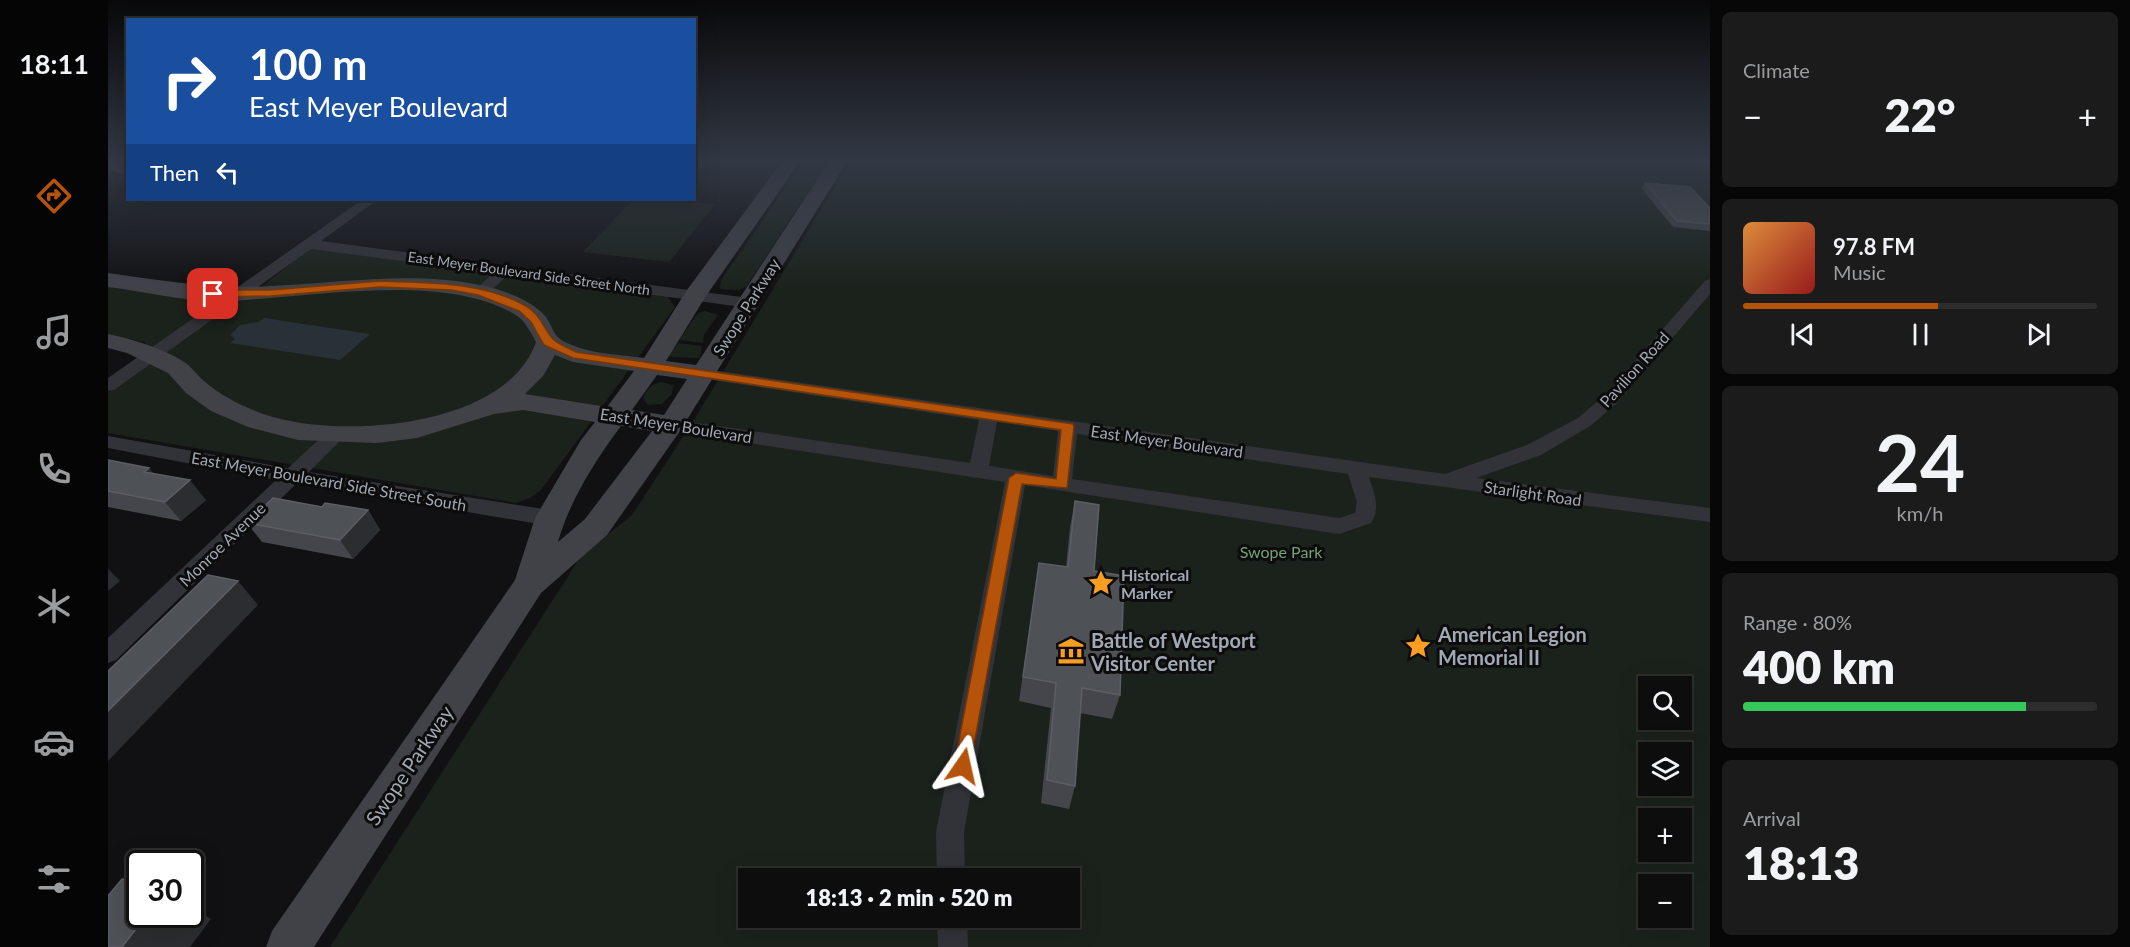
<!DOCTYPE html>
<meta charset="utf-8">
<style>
:root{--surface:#0d0d0e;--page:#1b1b1c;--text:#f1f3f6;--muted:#9a9c9e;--line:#2d2d2e;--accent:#b45309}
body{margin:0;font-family:Lato,sans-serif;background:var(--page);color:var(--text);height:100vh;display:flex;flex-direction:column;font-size:22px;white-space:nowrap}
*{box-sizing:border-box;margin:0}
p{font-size:20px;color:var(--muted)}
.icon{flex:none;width:33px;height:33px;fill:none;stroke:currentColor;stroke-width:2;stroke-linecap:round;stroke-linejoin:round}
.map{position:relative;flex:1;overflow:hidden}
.drawer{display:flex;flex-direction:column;gap:12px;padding:12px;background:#070708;width:420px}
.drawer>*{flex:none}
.banner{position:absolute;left:18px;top:18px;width:570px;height:183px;border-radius:0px;box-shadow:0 6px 24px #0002,0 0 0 2px var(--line);background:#1a4fa0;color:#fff;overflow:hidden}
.buttons{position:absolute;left:1530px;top:676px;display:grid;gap:12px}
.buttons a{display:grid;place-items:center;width:54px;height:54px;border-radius:0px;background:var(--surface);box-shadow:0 6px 24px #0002,0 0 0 2px var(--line);font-size:30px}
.speed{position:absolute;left:18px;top:850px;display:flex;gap:12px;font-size:30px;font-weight:700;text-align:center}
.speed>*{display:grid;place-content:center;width:78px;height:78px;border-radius:50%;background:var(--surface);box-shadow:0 6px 24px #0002,0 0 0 2px var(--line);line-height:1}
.speed .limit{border:3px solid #111;border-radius:9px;background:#fff;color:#111}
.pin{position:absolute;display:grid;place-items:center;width:51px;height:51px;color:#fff;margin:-26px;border-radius:12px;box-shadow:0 3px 9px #0006}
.me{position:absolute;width:66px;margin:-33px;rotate:11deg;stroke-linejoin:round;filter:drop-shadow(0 0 4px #0008)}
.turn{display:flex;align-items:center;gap:21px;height:126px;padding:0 24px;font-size:27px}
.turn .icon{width:78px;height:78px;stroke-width:2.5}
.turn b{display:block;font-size:42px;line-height:51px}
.then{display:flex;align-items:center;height:57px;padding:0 24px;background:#0003;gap:12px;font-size:22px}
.big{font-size:45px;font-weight:800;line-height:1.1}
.drawer .card{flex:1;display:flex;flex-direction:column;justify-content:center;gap:9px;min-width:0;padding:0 21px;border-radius:9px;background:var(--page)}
.drawer .dial{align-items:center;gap:0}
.dial b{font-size:78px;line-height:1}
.song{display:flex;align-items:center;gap:18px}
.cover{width:72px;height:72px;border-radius:9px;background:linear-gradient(135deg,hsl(30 70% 55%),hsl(0 70% 35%))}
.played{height:6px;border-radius:3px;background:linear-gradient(90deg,var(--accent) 55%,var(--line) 55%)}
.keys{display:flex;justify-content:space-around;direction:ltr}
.heat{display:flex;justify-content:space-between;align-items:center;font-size:33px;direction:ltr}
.charge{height:9px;border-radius:4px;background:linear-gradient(90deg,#34c759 80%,var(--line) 0)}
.trip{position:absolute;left:630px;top:868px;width:342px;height:60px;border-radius:0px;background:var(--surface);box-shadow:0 6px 24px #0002,0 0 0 2px var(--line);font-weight:800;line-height:60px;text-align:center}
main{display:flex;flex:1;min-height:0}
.tab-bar{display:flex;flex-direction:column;width:108px;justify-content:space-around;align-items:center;background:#050506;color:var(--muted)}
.tab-bar .icon{width:42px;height:42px}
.tab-bar .current{color:var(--accent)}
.tab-bar b{font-size:27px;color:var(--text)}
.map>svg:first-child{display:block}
.green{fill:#1b221b;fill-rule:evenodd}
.water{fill:#273137}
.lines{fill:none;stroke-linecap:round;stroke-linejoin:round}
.street{fill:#323338;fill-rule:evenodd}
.secondary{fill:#404248;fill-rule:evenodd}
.wall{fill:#44464b}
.shaded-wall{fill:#2b2d30}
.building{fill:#4e5156;stroke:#5b5f65;stroke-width:1.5}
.route{fill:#b45309;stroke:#753606;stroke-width:1.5}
.labels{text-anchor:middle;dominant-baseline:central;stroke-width:6;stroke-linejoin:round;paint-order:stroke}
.far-street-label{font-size:14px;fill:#a1a9b4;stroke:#0c0c0d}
.street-label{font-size:16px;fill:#a1a9b4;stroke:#0c0c0d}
.park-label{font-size:16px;fill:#78a077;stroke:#0c0c0d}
.poi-label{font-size:16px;font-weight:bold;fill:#a1a9b4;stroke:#0c0c0d;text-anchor:start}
.near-poi-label{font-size:20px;font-weight:bold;fill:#a1a9b4;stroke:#0c0c0d;text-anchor:start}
.near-street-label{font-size:20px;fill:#a1a9b4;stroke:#0c0c0d}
</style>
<main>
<nav class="tab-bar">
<b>18:11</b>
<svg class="icon current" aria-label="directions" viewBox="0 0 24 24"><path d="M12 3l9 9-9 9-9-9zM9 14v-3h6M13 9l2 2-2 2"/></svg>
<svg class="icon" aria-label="music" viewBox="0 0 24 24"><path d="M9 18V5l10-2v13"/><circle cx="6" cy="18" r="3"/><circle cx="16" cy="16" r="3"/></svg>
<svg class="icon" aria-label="phone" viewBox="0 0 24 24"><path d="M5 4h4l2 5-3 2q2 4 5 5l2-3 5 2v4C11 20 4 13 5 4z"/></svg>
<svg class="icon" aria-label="climate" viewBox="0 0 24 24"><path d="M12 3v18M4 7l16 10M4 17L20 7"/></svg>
<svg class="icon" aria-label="car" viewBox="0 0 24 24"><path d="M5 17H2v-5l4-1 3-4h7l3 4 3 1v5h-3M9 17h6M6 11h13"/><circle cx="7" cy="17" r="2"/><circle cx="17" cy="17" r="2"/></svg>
<svg class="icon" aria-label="filters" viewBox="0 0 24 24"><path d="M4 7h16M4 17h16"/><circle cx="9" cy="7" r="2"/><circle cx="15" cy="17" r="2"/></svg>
</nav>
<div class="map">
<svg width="1602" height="947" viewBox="0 0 1602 947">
<rect width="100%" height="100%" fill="#111113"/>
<g class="green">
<path d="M697 160H721L638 287 631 290 612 289 613 280Z"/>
<path d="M743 160H1602V947H222L473 556 524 515 584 423ZM1540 687H1574V720H1540ZM1540 753H1574V786H1540ZM1540 819H1574V852H1540ZM640 879H962V918H640ZM1540 885H1574V918H1540Z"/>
<path d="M525 200H561L607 204 561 262 475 252Z"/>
<path d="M203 248 559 296 567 307 433 490 422 498 408 503 0 433V392L31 369 37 342 0 336V284L139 298Z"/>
<path d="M597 311 610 315 596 335 595 343 571 340 590 313Z"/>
<path d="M570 343 594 346 592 358 563 357 561 355Z"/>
<path d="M553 382 565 385 564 394 554 404 540 405 535 398C538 389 544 384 553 382Z"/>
</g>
<path class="water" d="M156 318 262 334 232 360 122 343 127 339 122 335 132 325 150 322Z"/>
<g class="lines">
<g class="street">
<path d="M254 200H269L213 241 641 298 649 303 641 308 400 275 378 295 373 297 365 292 385 273 203 249 6 390 0 391V378Z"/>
<path d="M1602 279V294L1508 404 1482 426 1433 455 1368 478 1602 508V522L1261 477C1266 493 1273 507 1263 523L1231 534 917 485 856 832 857 879H829L828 832 897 482 563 431 554 425 563 419 862 463 871 420 590 378 587 374 596 369 1337 474 1419 445 1470 418 1496 396 1597 281ZM889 422 950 431 945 476 881 466ZM969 434 1240 474 1249 502 1247 513 1231 518 964 479Z"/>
<path d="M228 428 235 430 237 434 235 438 201 472 442 510 449 513 452 518 449 523 442 526 189 483 8 660 0 663V638L168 480 0 448V436L180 468 221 430Z"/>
<path d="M829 918H859L860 947H830Z"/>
</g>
<path class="secondary" d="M675 160H693L598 296 558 361 588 365 722 160H740L572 431 499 535 433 593 206 947H158L164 931 407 580 427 518 473 440 487 422 415 410 386 414 309 438 269 443 190 440 140 427 103 411 78 393 60 373 19 353 0 348V334C26 340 53 347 76 362 84 367 89 375 96 381 113 396 134 406 155 414 229 440 398 429 428 342 422 331 417 320 406 314 330 270 195 300 109 301 73 301 35 291 0 287V273C55 281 108 289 163 286 233 283 303 271 372 285 393 289 424 300 437 316 443 323 445 334 452 339 476 354 508 354 536 358L579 290ZM447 355 465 362 526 371 499 407 417 394 435 376ZM549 375 579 379 556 415 524 410ZM513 426 544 431 477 519 450 542C462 500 487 461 513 426Z"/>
</g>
<g class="wall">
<path d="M0 160H20V174L0 171Z"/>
<path d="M1537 183 1602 208V231L1565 227 1533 188Z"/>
<path d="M0 460 45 473 98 500 73 521 0 507Z"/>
<path d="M967 501 986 571 1012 695 1004 719 972 713 967 786 961 809 933 803 943 708 911 701 931 563 958 567 962 527Z"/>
<path d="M214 507 260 510 272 530 245 559 154 542 139 523Z"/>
</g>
<g class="shaded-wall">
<path d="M586 160H601L586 176Z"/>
<path d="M41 468 57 487 36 472Z"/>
<path d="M82 480 98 500 73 521 57 502Z"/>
<path d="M260 510 272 530 245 559 232 540Z"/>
<path d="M0 569 12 581 0 591Z"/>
<path d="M130 581 150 605 0 761V711Z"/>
<path d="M82 906 103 919 82 947H14L39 915H82Z"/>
</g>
<g class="building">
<path d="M1537 183 1582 187 1602 208V224L1569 221Z"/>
<path d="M0 460 41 468 36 472 82 480 57 502 0 491Z"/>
<path d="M165 498 214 507 217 503 260 510 232 540 139 523Z"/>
<path d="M967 501 991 505 986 571 1016 576 1012 695 974 688 967 786 939 780 948 683 915 677 931 563 960 567Z"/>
<path d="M100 575 130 581 0 711V671Z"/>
<path d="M14 879 32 883V915H39L14 947H0V896Z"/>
</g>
<linearGradient id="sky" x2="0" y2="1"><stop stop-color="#09090a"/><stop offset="0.55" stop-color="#323844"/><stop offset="1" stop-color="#323844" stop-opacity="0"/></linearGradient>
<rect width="1602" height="293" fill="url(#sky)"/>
<path class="route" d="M272 281C321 283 374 281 418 306 431 313 435 327 444 338 449 344 461 348 468 352L965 424 966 427 959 488 914 484 861 772 855 774 848 772 846 766 901 478 908 473 948 479 953 430 465 358 436 345 423 322 411 311 370 295 343 290 272 287 163 296 105 297 100 294 105 290H163Z"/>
<defs>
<g id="sight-bare" transform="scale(2.07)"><path d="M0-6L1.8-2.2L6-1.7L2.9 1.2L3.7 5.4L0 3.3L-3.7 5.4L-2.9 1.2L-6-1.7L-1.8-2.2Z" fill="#fa9e21" stroke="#0c0c0d" stroke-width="2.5" paint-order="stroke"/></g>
<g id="museum-bare" transform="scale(2.07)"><path d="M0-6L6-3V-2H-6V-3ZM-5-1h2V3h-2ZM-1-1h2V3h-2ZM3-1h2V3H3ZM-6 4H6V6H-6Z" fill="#fa9e21" stroke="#0c0c0d" stroke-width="2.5" paint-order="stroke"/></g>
</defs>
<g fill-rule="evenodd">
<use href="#sight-bare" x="993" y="583"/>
<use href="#sight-bare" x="1310" y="646"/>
<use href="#museum-bare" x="963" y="651"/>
</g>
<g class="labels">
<g class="far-street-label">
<text transform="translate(421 273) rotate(8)">East Meyer Boulevard Side Street North</text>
</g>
<g class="street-label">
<text transform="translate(638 307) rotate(-58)">Swope Parkway</text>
<text transform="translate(1526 369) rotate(-48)">Pavilion Road</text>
<text transform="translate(568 425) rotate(9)">East Meyer Boulevard</text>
<text transform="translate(1059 441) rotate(8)">East Meyer Boulevard</text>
<text transform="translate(221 481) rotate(10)">East Meyer Boulevard Side Street South</text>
<text transform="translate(1425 493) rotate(8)">Starlight Road</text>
<text transform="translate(114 544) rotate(-44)">Monroe Avenue</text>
</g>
<g class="park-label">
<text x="1173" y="551">Swope Park</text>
</g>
<g class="poi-label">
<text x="1013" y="574">Historical<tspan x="1013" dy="18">Marker</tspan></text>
</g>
<g class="near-poi-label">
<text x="1330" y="634">American Legion<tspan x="1330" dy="23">Memorial II</tspan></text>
<text x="983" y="640">Battle of Westport<tspan x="983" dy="23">Visitor Center</tspan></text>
</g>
<g class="near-street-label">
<text transform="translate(301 765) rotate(-56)">Swope Parkway</text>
</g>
</g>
</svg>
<div class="buttons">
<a><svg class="icon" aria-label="search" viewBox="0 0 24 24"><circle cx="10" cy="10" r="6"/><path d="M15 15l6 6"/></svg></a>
<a><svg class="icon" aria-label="layers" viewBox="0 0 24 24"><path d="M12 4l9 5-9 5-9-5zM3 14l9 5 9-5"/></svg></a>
<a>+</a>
<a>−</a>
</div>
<div class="speed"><div class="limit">30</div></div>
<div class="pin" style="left:105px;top:294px;background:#d93025"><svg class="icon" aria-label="arrive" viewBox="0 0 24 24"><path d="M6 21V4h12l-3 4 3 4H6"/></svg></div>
<svg class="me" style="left:855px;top:766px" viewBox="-20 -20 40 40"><path d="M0-17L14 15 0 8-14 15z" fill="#b45309" stroke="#fff" stroke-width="4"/></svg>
<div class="trip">18:13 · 2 min · 520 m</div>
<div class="banner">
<div class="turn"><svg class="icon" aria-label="right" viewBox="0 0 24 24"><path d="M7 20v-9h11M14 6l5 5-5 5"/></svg><div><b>100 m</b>East Meyer Boulevard</div></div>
<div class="then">Then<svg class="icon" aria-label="left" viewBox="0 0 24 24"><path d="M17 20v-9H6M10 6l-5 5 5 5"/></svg></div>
</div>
</div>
<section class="drawer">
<div class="card"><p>Climate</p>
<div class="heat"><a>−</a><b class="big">22°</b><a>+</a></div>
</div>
<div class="card">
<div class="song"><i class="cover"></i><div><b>97.8 FM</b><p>Music</p></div></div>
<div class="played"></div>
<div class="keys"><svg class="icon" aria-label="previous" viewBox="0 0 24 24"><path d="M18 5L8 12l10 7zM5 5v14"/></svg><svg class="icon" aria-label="pause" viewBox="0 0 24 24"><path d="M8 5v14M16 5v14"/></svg><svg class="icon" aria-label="next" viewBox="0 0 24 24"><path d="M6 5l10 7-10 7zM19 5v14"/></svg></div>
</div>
<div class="card dial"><b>24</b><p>km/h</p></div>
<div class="card"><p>Range · 80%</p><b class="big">400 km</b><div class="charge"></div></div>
<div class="card"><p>Arrival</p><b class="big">18:13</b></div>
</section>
</main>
